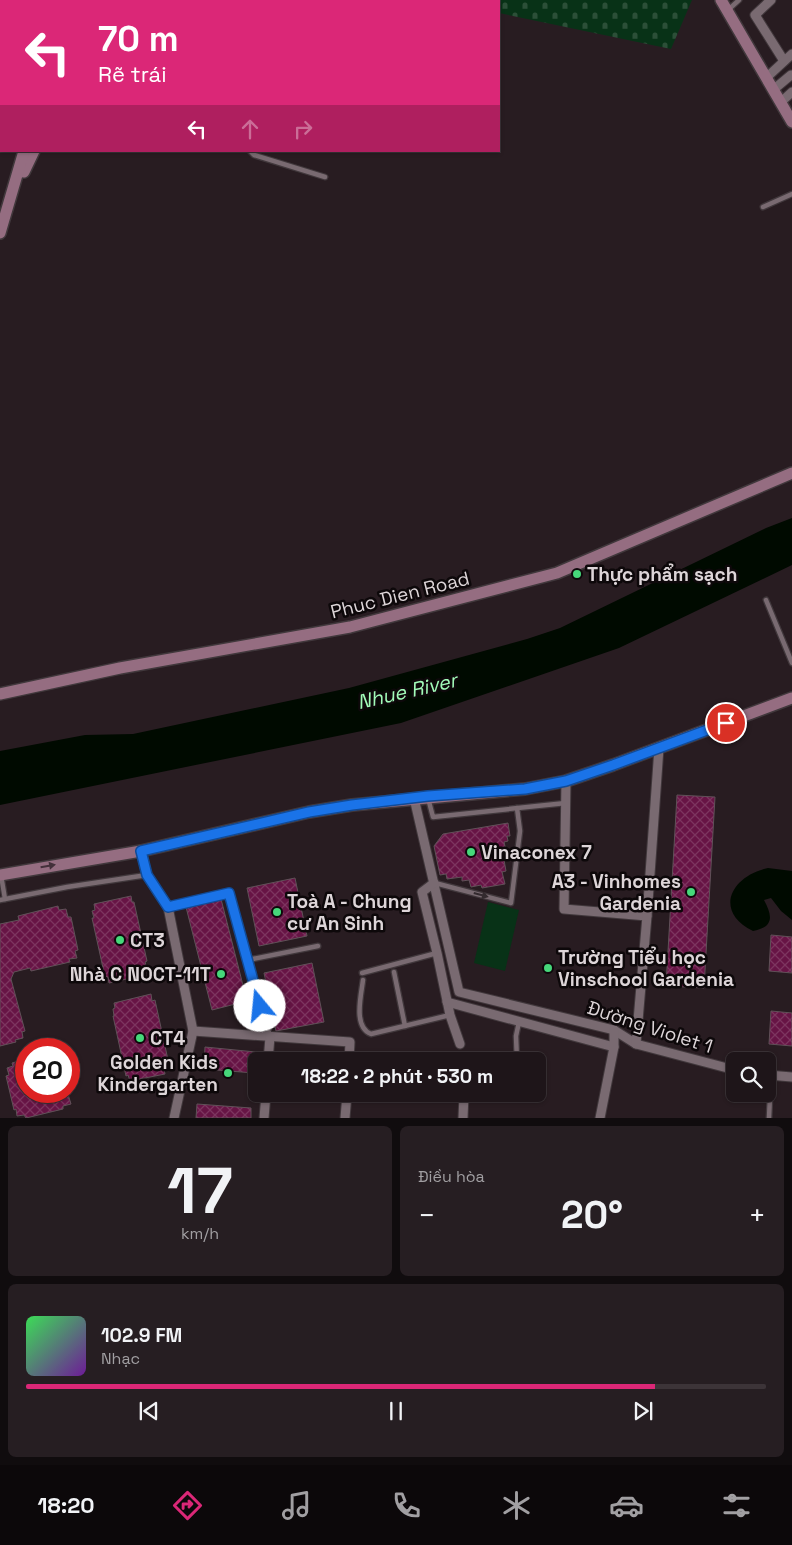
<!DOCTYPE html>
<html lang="vi">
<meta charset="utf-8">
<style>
:root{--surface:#1e1519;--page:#261e22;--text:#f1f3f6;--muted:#a19fa2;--line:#3c3438;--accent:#db2777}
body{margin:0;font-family:"Space Grotesk",sans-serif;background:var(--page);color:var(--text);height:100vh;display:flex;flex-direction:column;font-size:19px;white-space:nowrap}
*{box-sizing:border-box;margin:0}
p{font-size:16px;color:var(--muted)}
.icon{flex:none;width:28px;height:28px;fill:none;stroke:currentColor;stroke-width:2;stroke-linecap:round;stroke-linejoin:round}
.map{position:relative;height:1118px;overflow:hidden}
.sheet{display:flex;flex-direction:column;gap:8px;padding:8px;background:#100c0e;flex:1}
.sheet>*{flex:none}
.top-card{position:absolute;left:0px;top:0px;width:500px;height:152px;box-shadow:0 1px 4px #0004,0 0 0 1px var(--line);background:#db2777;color:#fff;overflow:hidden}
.buttons{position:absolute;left:726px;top:1052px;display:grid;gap:10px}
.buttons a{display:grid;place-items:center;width:50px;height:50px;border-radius:8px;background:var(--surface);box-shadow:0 1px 4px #0004,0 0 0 1px var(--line);font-size:25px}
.speed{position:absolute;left:15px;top:1038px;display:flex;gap:10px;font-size:25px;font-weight:700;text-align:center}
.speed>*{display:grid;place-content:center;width:65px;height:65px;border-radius:50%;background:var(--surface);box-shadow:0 1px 4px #0004,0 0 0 1px var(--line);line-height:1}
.speed .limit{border:8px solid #d22;background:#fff;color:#111}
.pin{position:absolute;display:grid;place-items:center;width:42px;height:42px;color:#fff;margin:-21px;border:2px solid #fff;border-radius:50%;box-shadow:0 1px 5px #0007}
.me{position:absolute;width:55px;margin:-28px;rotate:343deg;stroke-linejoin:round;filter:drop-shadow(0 0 4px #0008)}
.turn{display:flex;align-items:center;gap:18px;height:105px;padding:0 15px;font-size:22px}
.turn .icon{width:65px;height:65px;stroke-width:2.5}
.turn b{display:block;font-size:35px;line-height:42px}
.lanes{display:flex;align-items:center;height:48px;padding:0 15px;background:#0003;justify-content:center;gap:25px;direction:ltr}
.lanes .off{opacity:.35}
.big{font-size:38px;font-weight:800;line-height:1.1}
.sheet .card{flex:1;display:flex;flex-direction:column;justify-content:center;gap:8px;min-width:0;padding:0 18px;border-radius:8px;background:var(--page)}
.sheet .dial{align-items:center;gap:0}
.dial b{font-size:65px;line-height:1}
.song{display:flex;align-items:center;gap:15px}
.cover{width:60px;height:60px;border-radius:8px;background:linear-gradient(135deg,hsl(130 70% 55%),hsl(280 70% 35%))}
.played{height:5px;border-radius:2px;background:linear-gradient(90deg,var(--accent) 85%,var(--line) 85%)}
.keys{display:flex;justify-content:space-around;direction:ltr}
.heat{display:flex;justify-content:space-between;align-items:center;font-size:28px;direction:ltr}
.sheet .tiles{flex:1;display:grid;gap:8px;grid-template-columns:1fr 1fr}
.card:last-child{grid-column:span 2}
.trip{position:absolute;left:248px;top:1052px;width:298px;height:50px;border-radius:8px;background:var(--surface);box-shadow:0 1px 4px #0004,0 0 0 1px var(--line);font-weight:800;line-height:50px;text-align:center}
.dock{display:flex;height:80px;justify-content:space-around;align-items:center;background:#0c080a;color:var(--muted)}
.dock .icon{width:35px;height:35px}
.dock .active{color:var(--accent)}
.dock b{font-size:22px;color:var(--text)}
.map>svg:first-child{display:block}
.cemetery{fill:url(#cemetery-stones)}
.park{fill:#083217}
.water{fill:#000a00}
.building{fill:url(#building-cross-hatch);stroke:#605158}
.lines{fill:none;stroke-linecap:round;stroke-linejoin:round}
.lane-casing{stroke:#41383c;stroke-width:7}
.street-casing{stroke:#41383c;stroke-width:11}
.secondary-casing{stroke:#41383c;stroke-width:14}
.lane{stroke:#796a71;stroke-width:4.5}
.street{stroke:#796a71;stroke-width:9}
.secondary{stroke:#956d81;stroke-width:11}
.oneway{fill:#43303a}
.oneway2{fill:#332a2e}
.route-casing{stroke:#114b97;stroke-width:12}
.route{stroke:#1a73e8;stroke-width:9}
.poi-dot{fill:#46d77a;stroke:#0d080a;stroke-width:2}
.labels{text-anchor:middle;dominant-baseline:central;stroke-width:5;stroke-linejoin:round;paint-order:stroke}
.poi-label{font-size:19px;font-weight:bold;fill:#ddd5d8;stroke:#0d080a;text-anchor:start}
.street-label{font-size:19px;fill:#ddd5d8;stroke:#0d080a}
.water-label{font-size:20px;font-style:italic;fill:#a2fbb9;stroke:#0d080a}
</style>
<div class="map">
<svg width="792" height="1118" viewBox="0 0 792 1118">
<defs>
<pattern id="cemetery-stones" width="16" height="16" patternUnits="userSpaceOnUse" patternTransform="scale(1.25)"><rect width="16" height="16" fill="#083217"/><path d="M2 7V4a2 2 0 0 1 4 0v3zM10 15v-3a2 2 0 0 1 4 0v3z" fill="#2c4f38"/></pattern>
<pattern id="building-cross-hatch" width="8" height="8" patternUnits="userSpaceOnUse" patternTransform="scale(1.25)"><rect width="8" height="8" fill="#671445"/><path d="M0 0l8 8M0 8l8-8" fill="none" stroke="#7c355f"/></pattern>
</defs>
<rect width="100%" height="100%" fill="#281c21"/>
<path class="cemetery" d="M436 0H692L671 49 499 13V1Z"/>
<path class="park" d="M488 902 519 910 505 971 474 963Z"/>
<g class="water">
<path d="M792 518V565L619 648 401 723 0 805V751L85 735 133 734 349 688 527 639 560 628 766 528Z"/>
<path d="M768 868 792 871V920L781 911 771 898 764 900C772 915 775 927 753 931 713 911 731 876 768 868Z"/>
</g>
<g class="building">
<path d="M677 795 715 797 704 988 666 986Z"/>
<path d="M508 823 510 836H507L508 841 504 842 508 859 504 860 506 871 502 872 505 884 482 888 481 885 471 887 469 880 462 881V877L447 879 446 874 440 875 434 846 443 834Z"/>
<path d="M295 878 307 936 259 946 247 888Z"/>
<path d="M131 896 132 902H134L147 961 145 962 147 969 143 970 144 975 109 983 108 977H105L92 918H94L92 911 95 910 94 904Z"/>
<path d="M221 899 247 1001 212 1010 186 907Z"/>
<path d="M58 906 59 910 66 909 68 917H71L78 950 75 951 77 958 69 959 70 962 31 971 30 968 14 972 11 979 25 1031 22 1032 23 1038 15 1040 16 1042 0 1046V924L19 920 18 916Z"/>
<path d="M771 935 792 937V973L769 971Z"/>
<path d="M312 963 324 1022 276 1031 264 973Z"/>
<path d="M151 994 152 1001 155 1000 168 1060H166L168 1068 164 1069 165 1074 130 1081 128 1075 126 1076 113 1016H114L113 1009 115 1008 114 1003Z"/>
<path d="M771 1011 792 1013V1046L769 1044Z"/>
<path d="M205 1047 256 1052 254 1073 204 1069Z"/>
<path d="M26 1059V1091H67L71 1104 63 1106V1109L26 1118 24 1115 17 1116 16 1109 14 1110 6 1076 9 1075 7 1068 13 1066 12 1063Z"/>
<path d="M197 1104 251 1108V1118H196Z"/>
</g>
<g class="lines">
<g class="lane-casing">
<g id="lane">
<path d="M178 0 181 1"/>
<path d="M728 10 739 0"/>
<path d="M250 151 254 155 325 177"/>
<path d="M763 207 792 194"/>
<path d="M766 600 792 663"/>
<path d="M428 798 433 817 566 803"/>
<path d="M1 875 5 899"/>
<path d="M435 883 511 903 520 831 517 808"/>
<path d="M0 900 67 887 147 875"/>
<path d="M168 907 229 893 251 974 270 1036"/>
<path d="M248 960 318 946"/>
<path d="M394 972 405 1026"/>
<path d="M362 973 437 953"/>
<path d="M363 980C361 996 353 1027 371 1034L450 1015"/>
<path d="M517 1061 516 1036 519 1022"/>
<path d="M769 1118 771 1075"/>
</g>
</g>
<g class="street-casing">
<g id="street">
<path d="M771 0 755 15 784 61"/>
<path d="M766 78 792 54"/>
<path d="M773 90 791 75"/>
<path d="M781 102 792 92"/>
<path d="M566 781 564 909 647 916"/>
<path d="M414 798 459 992 614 1030 636 1044 735 1070"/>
<path d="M141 851 147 875 168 907 193 1031 174 1118"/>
<path d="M434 883 422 892 437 953 450 1015 460 1044"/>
<path d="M447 1002 614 1047"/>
<path d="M193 1031 350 1042 349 1061"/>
<path d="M636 1044 647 916 659 748"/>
<path d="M268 1061 270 1037"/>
<path d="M768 1075 792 1077"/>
<path d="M264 1118 266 1094"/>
<path d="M345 1118 347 1094"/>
<path d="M463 1118 464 1094"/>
<path d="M600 1118 614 1047V1030"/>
</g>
</g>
<g class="secondary-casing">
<g id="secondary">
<path d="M721 0 792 122"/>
<path d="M40 1 41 0"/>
<path d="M57 1 58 0"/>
<path d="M82 1V0"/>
<path d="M97 1 98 0"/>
<path d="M0 103 1 99"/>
<path d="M0 138 1 135"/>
<path d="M24 172 34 151"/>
<path d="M0 233 24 151"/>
<path d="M0 694 120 668 350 627 557 573 792 473"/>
<path d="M0 875 141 851 309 812 352 805 525 789 566 781 613 765 792 698"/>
</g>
</g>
<use href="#lane" class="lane"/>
<use href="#street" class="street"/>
<use href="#secondary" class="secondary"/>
</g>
<defs><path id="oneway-solid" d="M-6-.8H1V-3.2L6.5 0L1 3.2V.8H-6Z" transform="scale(1.25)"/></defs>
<use class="oneway" href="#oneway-solid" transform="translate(48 866) rotate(-10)"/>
<use class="oneway2" href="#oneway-solid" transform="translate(481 895) rotate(15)"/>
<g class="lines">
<g class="route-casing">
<path id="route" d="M260 1006 229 893 168 907 147 875 141 851 309 812 352 805 428 796 525 789 566 781 613 765 726 723"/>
</g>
<use href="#route" class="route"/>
</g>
<g class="poi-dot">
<circle cx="577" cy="574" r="5"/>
<circle cx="471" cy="852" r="5"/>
<circle cx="691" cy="892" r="5"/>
<circle cx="277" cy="912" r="5"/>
<circle cx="120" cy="940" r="5"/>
<circle cx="548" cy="968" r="5"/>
<circle cx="221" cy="974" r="5"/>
<circle cx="140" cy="1038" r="5"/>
<circle cx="228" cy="1073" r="5"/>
</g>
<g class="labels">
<g class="poi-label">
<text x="587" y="574">Thực phẩm sạch</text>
<text x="481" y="852">Vinaconex 7</text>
<text x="681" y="881" text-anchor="end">A3 - Vinhomes<tspan x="681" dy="22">Gardenia</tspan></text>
<text x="287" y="901">Toà A - Chung<tspan x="287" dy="22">cư An Sinh</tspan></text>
<text x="130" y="940">CT3</text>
<text x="558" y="957">Trường Tiểu học<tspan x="558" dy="22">Vinschool Gardenia</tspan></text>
<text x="211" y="974" text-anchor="end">Nhà C NOCT-11T</text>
<text x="150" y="1038">CT4</text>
<text x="218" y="1062" text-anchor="end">Golden Kids<tspan x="218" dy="22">Kindergarten</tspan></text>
</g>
<g class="street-label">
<text transform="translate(400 595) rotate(-14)">Phuc Dien Road</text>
<text transform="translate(650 1027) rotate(18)">Đường Violet 1</text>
</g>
<g class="water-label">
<text transform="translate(407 691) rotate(-13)">Nhue River</text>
</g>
</g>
</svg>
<div class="buttons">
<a><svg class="icon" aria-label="search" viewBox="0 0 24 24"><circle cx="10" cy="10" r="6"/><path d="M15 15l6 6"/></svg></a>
</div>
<div class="speed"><div class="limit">20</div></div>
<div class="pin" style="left:726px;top:723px;background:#d93025"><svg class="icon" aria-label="arrive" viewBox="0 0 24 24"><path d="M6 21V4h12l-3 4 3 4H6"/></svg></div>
<svg class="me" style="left:260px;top:1006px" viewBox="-20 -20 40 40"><circle r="19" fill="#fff"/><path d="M0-13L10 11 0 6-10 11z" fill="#1a73e8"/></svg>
<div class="trip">18:22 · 2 phút · 530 m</div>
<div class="top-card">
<div class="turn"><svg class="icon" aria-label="left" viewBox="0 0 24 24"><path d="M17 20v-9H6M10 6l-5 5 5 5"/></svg><div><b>70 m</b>Rẽ trái</div></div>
<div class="lanes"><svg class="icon" aria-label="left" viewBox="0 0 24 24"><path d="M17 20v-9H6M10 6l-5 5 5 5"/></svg><svg class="icon off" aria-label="ahead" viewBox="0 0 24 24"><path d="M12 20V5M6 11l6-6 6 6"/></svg><svg class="icon off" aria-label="right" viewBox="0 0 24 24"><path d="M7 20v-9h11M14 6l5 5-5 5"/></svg></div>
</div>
</div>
<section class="sheet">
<div class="tiles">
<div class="card dial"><b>17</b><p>km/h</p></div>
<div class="card"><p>Điều hòa</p>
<div class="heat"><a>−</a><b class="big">20°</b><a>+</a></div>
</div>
<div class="card">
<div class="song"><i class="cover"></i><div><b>102.9 FM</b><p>Nhạc</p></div></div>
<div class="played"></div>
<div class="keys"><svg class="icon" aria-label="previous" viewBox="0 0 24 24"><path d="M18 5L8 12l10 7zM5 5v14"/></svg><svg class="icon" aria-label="pause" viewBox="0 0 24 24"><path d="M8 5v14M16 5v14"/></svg><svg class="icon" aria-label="next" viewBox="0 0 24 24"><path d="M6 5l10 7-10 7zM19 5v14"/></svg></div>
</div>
</div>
</section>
<nav class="dock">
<b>18:20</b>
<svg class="icon active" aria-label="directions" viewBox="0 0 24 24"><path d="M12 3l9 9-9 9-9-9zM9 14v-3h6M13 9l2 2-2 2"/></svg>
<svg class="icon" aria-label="music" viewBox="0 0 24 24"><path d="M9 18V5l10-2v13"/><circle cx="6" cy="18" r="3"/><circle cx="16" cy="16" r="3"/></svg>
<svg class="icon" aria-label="phone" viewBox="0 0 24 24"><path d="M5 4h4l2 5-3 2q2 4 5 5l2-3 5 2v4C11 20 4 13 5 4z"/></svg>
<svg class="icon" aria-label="climate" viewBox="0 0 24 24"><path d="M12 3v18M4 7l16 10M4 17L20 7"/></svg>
<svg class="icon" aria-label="car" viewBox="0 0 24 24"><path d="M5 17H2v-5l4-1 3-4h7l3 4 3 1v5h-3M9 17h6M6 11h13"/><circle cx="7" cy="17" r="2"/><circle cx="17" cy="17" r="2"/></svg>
<svg class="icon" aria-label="filters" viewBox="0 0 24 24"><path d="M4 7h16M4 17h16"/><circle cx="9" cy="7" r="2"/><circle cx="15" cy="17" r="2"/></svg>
</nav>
